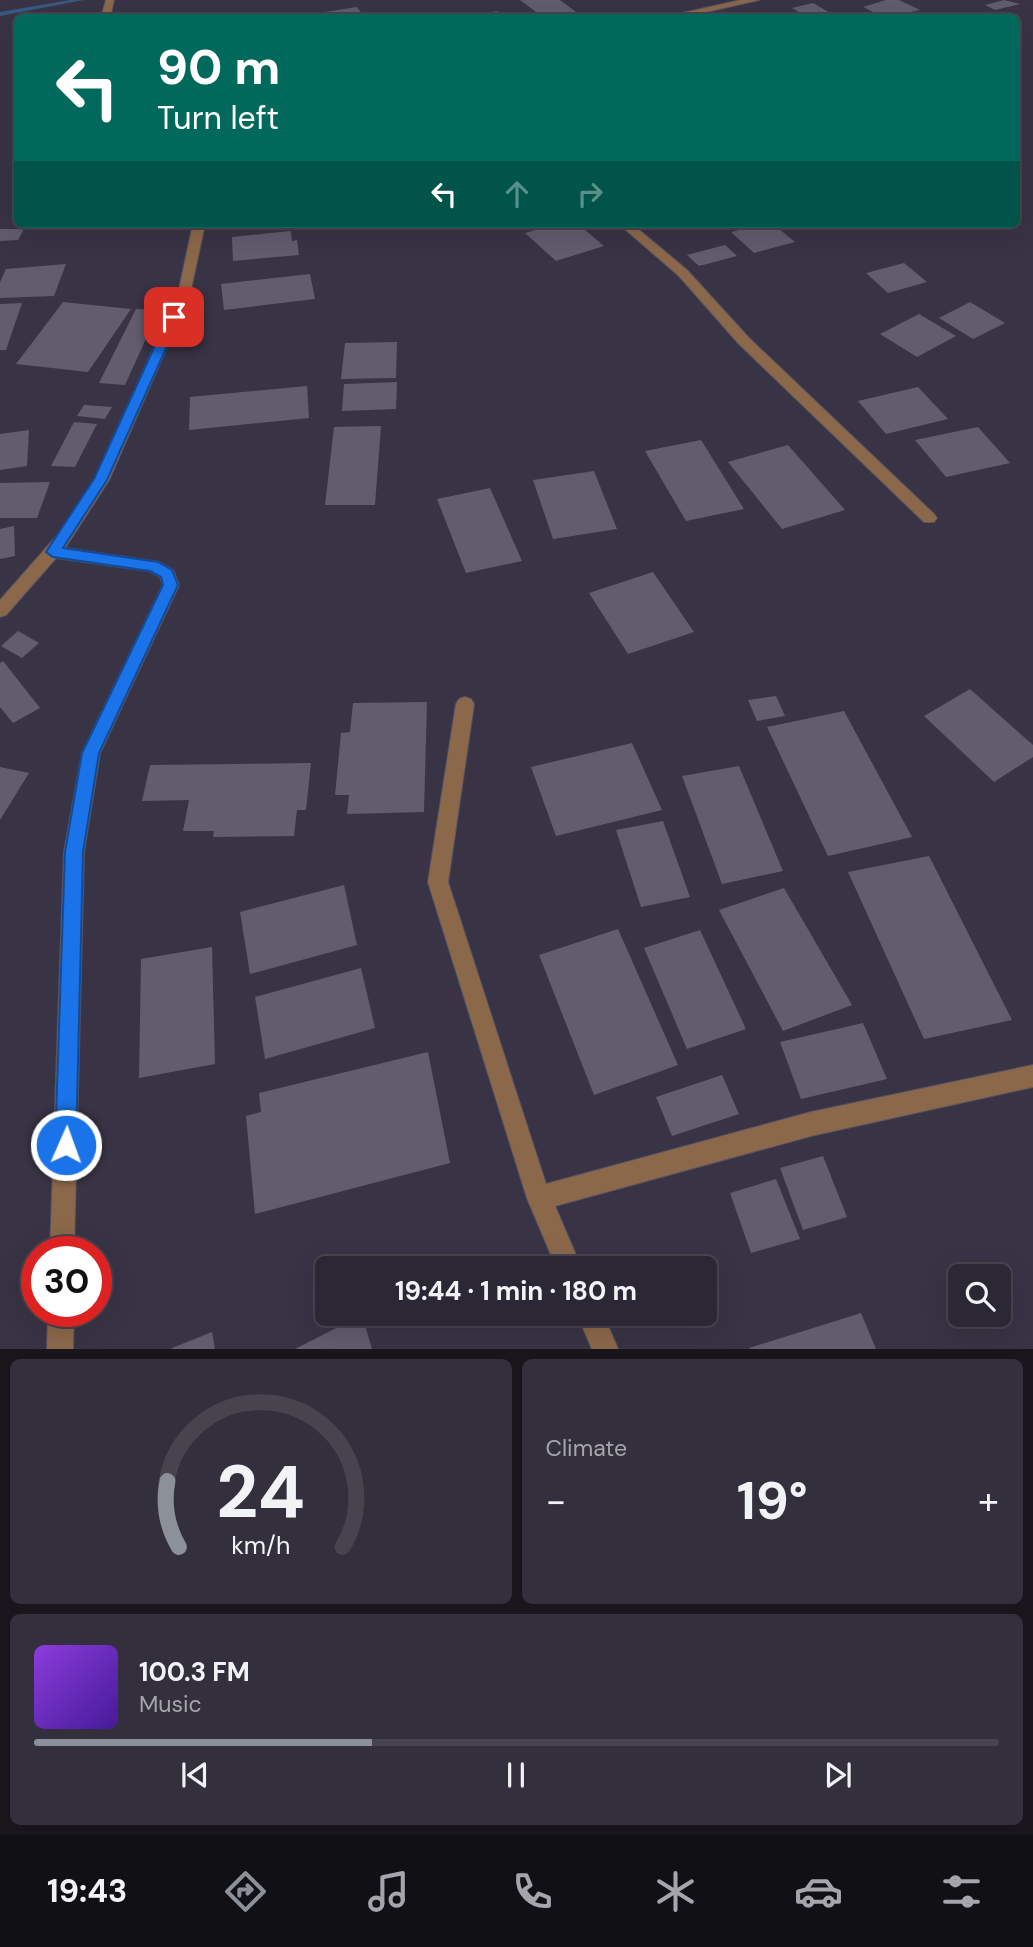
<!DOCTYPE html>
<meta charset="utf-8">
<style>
:root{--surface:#2b2734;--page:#332f3c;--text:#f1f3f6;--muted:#a6a5ac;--line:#47444f;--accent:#8c9099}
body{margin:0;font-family:"DM Sans",sans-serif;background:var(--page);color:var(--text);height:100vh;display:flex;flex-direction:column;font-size:26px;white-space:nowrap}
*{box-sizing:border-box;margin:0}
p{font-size:23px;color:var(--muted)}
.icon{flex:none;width:38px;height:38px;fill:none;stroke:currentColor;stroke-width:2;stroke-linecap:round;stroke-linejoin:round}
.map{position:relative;height:1349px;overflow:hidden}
.details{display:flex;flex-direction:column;gap:10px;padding:10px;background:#18151d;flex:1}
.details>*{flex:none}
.guide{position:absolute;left:14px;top:14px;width:1006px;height:214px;border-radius:10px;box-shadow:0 7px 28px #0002,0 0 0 2px var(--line);background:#00695c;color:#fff;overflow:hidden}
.tools{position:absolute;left:948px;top:1264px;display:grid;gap:14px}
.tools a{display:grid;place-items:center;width:63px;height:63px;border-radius:10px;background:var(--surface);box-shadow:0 7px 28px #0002,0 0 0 2px var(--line);font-size:35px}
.speed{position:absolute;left:21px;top:1236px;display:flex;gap:14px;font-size:35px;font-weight:700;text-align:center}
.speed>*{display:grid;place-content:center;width:91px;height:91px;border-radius:50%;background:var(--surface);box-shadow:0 7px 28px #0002,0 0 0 2px var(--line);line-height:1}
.speed .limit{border:10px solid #d22;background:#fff;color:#111}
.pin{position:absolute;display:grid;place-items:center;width:60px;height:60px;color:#fff;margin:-30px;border-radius:14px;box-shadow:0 4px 10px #0006}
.me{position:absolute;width:77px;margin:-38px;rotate:2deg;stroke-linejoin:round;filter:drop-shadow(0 0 5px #0008)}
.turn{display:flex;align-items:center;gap:24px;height:147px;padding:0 28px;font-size:32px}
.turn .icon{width:91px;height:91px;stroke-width:2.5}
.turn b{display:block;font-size:49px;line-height:60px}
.lanes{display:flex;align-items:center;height:66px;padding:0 28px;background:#0003;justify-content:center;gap:35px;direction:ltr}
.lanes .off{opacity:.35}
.big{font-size:52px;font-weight:700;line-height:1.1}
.details .card{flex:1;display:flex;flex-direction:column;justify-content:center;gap:10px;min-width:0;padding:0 24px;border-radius:10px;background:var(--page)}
.details .dial{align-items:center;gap:0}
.dial svg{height:182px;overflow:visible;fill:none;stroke:var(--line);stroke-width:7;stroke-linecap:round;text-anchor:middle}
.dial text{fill:var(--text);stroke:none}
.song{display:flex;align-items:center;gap:21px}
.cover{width:84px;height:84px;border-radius:10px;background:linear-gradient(135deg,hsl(270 70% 55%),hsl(260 70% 35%))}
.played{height:7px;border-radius:4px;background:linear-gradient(90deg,var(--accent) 35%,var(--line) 35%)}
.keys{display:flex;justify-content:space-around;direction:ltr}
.heat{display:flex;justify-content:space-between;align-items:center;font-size:38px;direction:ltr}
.details .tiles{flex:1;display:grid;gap:10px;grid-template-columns:1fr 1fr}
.card:last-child{grid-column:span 2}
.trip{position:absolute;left:315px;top:1256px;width:402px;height:70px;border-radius:10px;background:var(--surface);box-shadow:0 7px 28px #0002,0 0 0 2px var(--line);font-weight:700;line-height:70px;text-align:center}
.tabs{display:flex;height:112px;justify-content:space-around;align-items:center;background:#111015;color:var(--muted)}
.tabs .icon{width:49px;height:49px}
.tabs .selected{color:var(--accent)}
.tabs b{font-size:32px;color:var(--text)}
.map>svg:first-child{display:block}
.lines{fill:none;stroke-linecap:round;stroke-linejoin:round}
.stream{fill:#395984;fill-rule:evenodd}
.building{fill:#615c6e}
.minor-casing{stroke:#575362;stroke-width:2}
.minor{fill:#8b684a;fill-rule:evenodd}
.route{fill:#1a73e8;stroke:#114b97;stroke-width:2}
</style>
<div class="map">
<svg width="1033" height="1349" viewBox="0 0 1033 1349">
<rect width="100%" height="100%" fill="#393445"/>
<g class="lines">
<path class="stream" d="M70 0H84L0 16V12Z"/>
</g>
<g class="building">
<path d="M520 0H560L584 18H544Z"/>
<path d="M886 0H899L920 10 885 18 863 7Z"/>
<path d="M1004 0 1020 4 995 10 985 5Z"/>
<path d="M813 3 839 18H809L792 8Z"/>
<path d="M357 7 365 18H329L325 12Z"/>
<path d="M497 11 505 18H470V16Z"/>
<path d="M555 224H578L604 246 556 261 525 233Z"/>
<path d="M764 224H773L795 242 754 253 731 232Z"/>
<path d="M0 229H24L18 240 0 241Z"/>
<path d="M291 231 292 241 297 240 299 255 233 261 232 237Z"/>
<path d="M725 245 737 256 699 266 687 255Z"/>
<path d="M904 263 927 282 888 293 866 273Z"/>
<path d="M66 264 54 296 0 298V282L6 269Z"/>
<path d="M310 274 315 299 224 310 221 284Z"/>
<path d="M63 302 131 309 88 372 16 364Z"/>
<path d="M970 302 1005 323 973 339 939 318Z"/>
<path d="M22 303 6 350H0V304Z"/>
<path d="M136 309 159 310 125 385 99 383Z"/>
<path d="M919 314 956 336 917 357 880 334Z"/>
<path d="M397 342 396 378 341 379 345 343Z"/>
<path d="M397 382 396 409 342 411 344 384Z"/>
<path d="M307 386 309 418 189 430 190 397Z"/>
<path d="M918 387 948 419 886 434 858 401Z"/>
<path d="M84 405 112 407 105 419 77 416Z"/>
<path d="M74 422 97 424 75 467 51 466Z"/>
<path d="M381 426 375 505H325L334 427Z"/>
<path d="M978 427 1010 463 946 477 915 440Z"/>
<path d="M29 430 27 466 0 470V434Z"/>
<path d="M701 440 744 509 686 521 645 451Z"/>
<path d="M788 445 845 510 782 529 728 462Z"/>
<path d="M594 471 617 529 553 539 533 480Z"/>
<path d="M50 482 37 518H0V483Z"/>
<path d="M490 488 522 561 466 573 437 499Z"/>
<path d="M14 526 15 556 0 559V529Z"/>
<path d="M653 572 694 632 628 654 589 593Z"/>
<path d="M18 631 39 643 22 658 1 646Z"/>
<path d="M3 661 40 708 13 723 0 707V663Z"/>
<path d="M970 689 1033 745V757L994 782 924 716Z"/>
<path d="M776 696 785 716 757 721 748 700Z"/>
<path d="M427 702 424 812 347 814 349 795H335L341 733 350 732 353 703Z"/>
<path d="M844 711 912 837 828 856 767 727Z"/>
<path d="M632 743 662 810 556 836 531 767Z"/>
<path d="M311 763 306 810H297L294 836 213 837 214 831H183L189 800 142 801 150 765Z"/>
<path d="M739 766 783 871 722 884 682 776Z"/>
<path d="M0 767 29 773 0 820Z"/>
<path d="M663 821 690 897 641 907 616 830Z"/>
<path d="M929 856 1012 1020 924 1039 848 872Z"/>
<path d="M344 885 357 945 250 974 240 912Z"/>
<path d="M784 888 852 1005 783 1031 719 910Z"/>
<path d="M618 929 678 1065 594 1095 539 955Z"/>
<path d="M700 930 746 1029 687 1049 644 948Z"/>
<path d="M212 947 215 1064 139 1078 141 959Z"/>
<path d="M361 968 375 1028 265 1059 255 997Z"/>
<path d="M863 1023 887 1079 801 1099 780 1042Z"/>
<path d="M428 1052 450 1163 255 1214 246 1116 261 1112 259 1093Z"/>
<path d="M722 1075 739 1114 672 1136 656 1097Z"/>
<path d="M823 1156 847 1217 803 1230 780 1168Z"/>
<path d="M776 1179 800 1239 751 1253 730 1193Z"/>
<path d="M861 1313 876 1349H750L749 1348Z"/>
<path d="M362 1315 372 1349H295Z"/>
<path d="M212 1332 215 1349H172V1348Z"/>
</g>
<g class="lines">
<g class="minor-casing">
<g id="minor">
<path d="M106 0H114L110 18H101Z"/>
<path d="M741 0H759L680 18H660Z"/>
<path d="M193 224H205L190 294 109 480 65 548 159 562 173 570 179 585 100 753 84 852 74 1251H50L64 852 82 753 163 585 160 577 149 571 56 558 6 615 0 617V600L61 531 94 480 178 294Z"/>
<path d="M619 224H632L687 270 749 338 934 514 937 518 934 522H924L739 344 679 276Z"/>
<path d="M465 697 471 699 474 704 448 882 546 1184 811 1112 1033 1065V1087L811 1136 555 1206 582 1269H557L527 1198 428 882 456 704 459 699Z"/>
<path d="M48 1311H74L73 1349H47Z"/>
<path d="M577 1314H603L618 1349H592Z"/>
</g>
</g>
<use href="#minor" class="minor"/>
</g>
<path class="route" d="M174 313 180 317 107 480 63 548 158 562 172 570 178 585 99 753 83 852 76 1145 73 1152 66 1155 58 1152 55 1145 65 852 82 753 163 585 161 577 150 571 53 557 46 552 94 479 168 317Z"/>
</svg>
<div class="tools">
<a><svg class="icon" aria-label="search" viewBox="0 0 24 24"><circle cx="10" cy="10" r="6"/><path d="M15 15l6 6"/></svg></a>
</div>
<div class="speed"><div class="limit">30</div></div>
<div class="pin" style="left:174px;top:317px;background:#d93025"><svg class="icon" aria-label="arrive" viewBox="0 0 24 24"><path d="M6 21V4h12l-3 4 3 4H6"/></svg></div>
<svg class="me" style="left:66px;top:1145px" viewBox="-20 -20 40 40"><circle r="17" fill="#1a73e8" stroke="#fff" stroke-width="3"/><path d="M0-11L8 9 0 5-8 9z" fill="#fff"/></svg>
<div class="trip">19:44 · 1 min · 180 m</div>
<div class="guide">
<div class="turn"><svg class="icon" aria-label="left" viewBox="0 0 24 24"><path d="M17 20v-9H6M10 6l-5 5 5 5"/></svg><div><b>90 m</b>Turn left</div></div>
<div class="lanes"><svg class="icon" aria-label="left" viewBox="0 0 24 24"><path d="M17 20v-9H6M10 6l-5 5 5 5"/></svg><svg class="icon off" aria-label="ahead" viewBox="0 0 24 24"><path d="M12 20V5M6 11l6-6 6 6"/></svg><svg class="icon off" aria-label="right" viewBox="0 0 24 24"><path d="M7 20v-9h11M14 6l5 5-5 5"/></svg></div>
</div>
</div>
<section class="details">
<div class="tiles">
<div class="card dial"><svg viewBox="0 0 100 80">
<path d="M14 69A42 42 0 1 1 86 69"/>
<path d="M14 69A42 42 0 0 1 9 40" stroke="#8c9099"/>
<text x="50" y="56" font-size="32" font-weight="700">24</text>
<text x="50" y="72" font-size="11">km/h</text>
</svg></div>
<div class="card"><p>Climate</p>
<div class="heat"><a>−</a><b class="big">19°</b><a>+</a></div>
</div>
<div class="card">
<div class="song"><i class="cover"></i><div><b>100.3 FM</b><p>Music</p></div></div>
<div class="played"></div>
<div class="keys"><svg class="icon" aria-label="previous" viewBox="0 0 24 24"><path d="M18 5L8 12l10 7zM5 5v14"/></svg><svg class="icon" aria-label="pause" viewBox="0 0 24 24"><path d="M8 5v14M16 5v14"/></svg><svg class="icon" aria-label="next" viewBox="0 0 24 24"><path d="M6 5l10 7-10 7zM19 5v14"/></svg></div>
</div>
</div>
</section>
<nav class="tabs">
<b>19:43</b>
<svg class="icon selected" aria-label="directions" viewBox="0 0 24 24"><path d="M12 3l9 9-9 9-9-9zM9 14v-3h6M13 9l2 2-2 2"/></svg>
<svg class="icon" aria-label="music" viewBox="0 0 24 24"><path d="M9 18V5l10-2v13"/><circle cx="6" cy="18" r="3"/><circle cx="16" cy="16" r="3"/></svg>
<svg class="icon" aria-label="phone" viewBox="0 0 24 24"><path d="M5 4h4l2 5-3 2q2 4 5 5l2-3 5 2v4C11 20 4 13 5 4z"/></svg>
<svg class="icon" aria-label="climate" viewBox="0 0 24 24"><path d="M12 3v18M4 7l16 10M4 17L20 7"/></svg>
<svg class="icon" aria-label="car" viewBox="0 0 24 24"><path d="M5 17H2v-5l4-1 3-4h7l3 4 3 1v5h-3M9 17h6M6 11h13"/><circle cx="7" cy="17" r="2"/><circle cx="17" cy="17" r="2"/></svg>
<svg class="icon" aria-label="filters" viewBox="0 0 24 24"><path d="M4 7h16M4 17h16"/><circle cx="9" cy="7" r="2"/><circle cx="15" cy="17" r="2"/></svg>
</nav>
